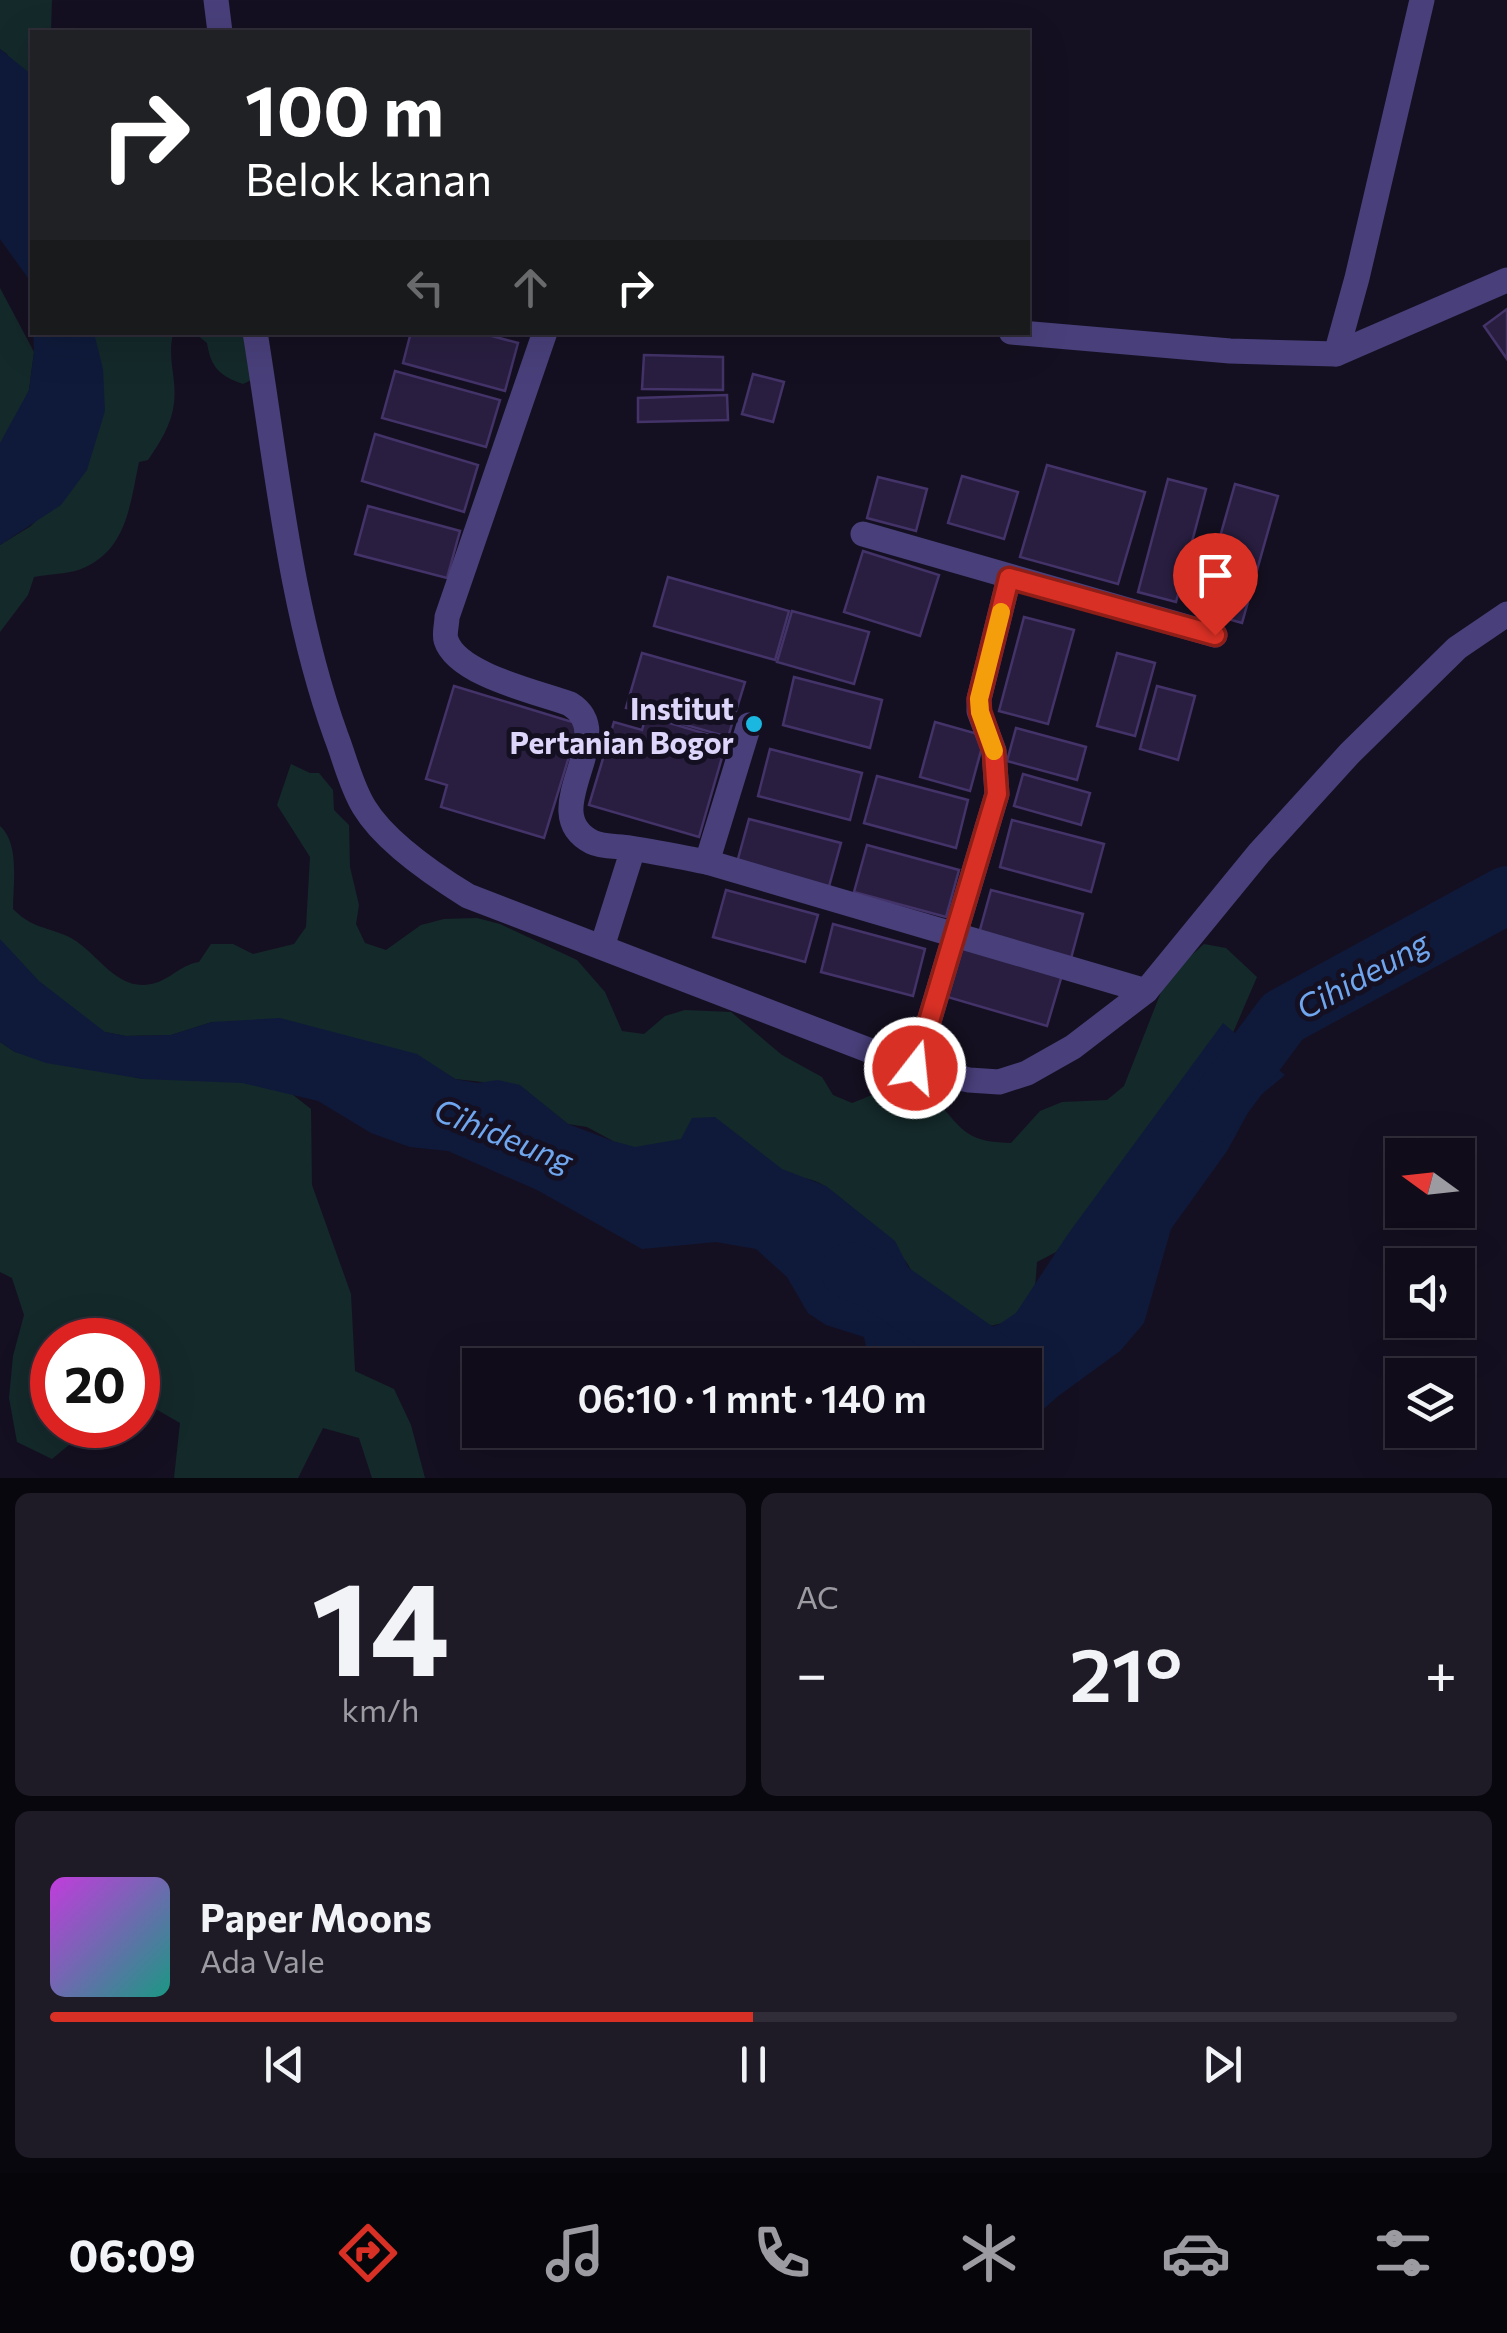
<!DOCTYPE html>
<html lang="id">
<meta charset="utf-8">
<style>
:root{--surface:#100c19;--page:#1e1a26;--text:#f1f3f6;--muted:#9c9ba2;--line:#302c38;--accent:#d93025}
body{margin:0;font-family:Commissioner,sans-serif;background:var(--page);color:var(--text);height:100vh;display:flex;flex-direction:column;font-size:38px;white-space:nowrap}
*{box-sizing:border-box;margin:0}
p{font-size:32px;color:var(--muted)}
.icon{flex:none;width:55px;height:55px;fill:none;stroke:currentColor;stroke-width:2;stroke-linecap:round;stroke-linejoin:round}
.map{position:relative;height:1478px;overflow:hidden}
.drawer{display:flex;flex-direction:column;gap:15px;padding:15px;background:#09070e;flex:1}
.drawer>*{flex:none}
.top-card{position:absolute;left:30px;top:30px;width:1000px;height:305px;border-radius:0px;box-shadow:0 10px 40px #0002,0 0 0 2px var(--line);background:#202124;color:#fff;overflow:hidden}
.needle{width:65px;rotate:285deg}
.fabs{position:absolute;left:1385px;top:1138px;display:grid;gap:20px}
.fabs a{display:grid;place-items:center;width:90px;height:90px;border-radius:0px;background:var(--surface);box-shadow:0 10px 40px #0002,0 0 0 2px var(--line);font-size:50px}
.speed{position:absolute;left:30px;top:1318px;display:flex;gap:20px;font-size:50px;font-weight:700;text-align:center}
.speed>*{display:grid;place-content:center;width:130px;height:130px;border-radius:50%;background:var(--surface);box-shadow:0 10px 40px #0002,0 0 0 2px var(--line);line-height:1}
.speed .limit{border:15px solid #d22;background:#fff;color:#111}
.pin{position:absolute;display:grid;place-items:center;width:85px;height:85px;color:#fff;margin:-102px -42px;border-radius:50% 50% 50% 0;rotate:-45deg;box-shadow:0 0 10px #0007}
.pin .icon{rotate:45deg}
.me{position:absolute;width:110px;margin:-55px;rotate:16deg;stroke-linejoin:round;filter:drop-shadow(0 0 8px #0008)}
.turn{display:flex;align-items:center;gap:35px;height:210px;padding:0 50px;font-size:45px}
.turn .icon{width:130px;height:130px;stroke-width:2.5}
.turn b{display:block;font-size:70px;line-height:85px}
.lanes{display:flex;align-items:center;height:95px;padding:0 50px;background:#0003;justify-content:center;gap:50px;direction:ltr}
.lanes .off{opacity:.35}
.big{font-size:75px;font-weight:600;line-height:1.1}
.drawer .widget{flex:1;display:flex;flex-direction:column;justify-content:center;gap:15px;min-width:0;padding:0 35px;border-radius:15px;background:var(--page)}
.drawer .dial{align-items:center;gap:0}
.dial b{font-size:130px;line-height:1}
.song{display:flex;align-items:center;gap:30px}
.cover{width:120px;height:120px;border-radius:15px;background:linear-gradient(135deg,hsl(290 70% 55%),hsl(170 70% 35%))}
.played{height:10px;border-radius:5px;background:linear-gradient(90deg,var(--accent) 50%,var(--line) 50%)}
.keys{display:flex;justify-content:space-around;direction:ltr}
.heat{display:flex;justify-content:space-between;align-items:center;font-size:55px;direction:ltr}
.drawer .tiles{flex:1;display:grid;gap:15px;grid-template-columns:1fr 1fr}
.widget:last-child{grid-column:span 2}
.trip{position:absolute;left:462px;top:1348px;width:580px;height:100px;border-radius:0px;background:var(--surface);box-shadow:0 10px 40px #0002,0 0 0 2px var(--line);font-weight:600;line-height:100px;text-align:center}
.dock{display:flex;height:160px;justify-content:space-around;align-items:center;background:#06050a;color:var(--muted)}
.dock .icon{width:70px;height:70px}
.dock .selected{color:var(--accent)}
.dock b{font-size:45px;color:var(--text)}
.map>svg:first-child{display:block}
.green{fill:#14292a}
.water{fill:#0f1a3b}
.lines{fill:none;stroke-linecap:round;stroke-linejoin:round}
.river{stroke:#0f1a3b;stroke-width:58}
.building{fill:#291e40;stroke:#433369;stroke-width:2.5}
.minor{stroke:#49407b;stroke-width:25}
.route-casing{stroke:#8d1f18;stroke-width:25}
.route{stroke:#d93025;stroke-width:18}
.slow{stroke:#f59e0b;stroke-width:18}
.poi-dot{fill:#1ab8e1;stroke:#151021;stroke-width:4}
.labels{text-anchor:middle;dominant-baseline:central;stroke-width:10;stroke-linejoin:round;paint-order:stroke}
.poi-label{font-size:30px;font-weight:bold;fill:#ddd5fa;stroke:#151021;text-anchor:end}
.water-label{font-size:32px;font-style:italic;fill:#6fa6ee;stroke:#151021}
</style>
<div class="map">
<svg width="1507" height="1478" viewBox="0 0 1507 1478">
<rect width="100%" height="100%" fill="#151021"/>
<g class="green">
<path d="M0 0H52L51 32H32V107L7 54 0 49Z"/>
<path d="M0 288 34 352 29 390 0 476Z"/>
<path d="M82 333H173C167 361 177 377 174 403 172 424 159 444 148 460L139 462C130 504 127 551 81 569 68 574 49 574 34 577L28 595 0 632V545L31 526 87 470Z"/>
<path d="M195 333H240L259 356 260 376 243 384C220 376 211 368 207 343Z"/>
<path d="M291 764 310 773H319L333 790 334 810 349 825 350 867 359 905 356 924 365 943 386 950 421 925 444 919 477 918 500 924 577 960 605 992 622 1031 644 1034 665 1016 685 1010 731 1012 782 1055 822 1077 833 1095 852 1103C866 1098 883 1089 897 1088 937 1086 941 1112 966 1132 979 1142 995 1142 1011 1143L1040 1111 1062 1102 1107 1100 1124 1086 1167 977 1204 944 1226 948 1257 977 1226 1049 1056 1252 1037 1262 1033 1314C954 1339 947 1335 907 1263 899 1249 838 1193 823 1185 803 1173 785 1180 763 1177 718 1170 673 1161 626 1157L613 1141 587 1127 568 1124 520 1086 455 1079 436 1067 212 1022 171 1035 126 1036 105 1032 91 1038 0 963V826C20 844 13 884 13 909 32 928 44 926 67 936 94 948 112 986 144 985 168 984 178 965 199 962L211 944H233L253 954 294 944 306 927 310 857 277 805Z"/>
<path d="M0 1042 15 1052 143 1079 234 1077 279 1084 311 1109 312 1185 351 1294 355 1371 394 1389 411 1425 425 1478H372L359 1438 323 1428 298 1478H174L180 1423 147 1404 138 1405V1340H52V1425H93L52 1459 17 1442 9 1398 13 1356 24 1315 12 1278 0 1272Z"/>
</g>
<g class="water">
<path d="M0 49 32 75V332L94 333 103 369 105 411 87 470 61 505 0 545V443L29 390 34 352 32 297 28 278 0 239Z"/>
<path d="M0 939 39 981 105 1032 126 1036 171 1035 212 1022 280 1018 417 1054 455 1079 477 1083 498 1080 520 1085 568 1124 613 1141 635 1147 681 1139 692 1118 715 1117 782 1169 826 1186 895 1241 914 1278 918 1317 928 1334 977 1330 998 1325 1016 1313 1068 1234 1223 1023 1285 1075 1255 1100 1227 1151 1171 1229 1144 1323 1120 1351 1057 1397 1025 1426V1365H870L864 1337 826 1325 808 1313 787 1277 756 1249 716 1242 642 1249 537 1190 448 1151 410 1147 371 1133 318 1101 242 1083 143 1079 46 1063 15 1052 0 1042Z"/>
<path d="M906 1430H1017C980 1448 942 1453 906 1430Z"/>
</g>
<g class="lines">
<g class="river">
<path d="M1211 1114 1283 1017 1507 895"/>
<path d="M850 1271 877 1281 997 1365"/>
</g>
</g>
<g class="building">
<path d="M1507 309V359L1484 326Z"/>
<path d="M411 332H477L518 343 505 391 403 363Z"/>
<path d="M644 355 723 357V390L642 389Z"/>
<path d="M395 371 500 400 486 447 382 418Z"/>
<path d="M753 374 784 382 773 422 742 414Z"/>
<path d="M727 395 728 420 638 422V398Z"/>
<path d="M375 434 478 465 464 512 362 481Z"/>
<path d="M1047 465 1145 492 1118 584 1020 557Z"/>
<path d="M962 476 1018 492 1004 539 948 523Z"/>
<path d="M878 477 927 489 916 531 867 518Z"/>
<path d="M1168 479 1206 489 1176 602 1138 592Z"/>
<path d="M1235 484 1278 496 1242 623 1199 611Z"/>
<path d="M368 506 460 531 447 578 355 554Z"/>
<path d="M863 551 939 575 920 636 844 612Z"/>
<path d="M668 577 789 611 775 660 654 626Z"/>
<path d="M792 611 869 632 854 684 777 662Z"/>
<path d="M1024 617 1074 630 1048 724 999 711Z"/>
<path d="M642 653 745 682 728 737 626 708Z"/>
<path d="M1117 653 1155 663 1135 736 1097 726Z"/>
<path d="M794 677 882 700 870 748 783 725Z"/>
<path d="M454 686 579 724 544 838 441 807 447 785 426 779Z"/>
<path d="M1157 686 1195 696 1178 760 1140 749Z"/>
<path d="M646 716 727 740 699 837 589 805 614 722 642 730Z"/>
<path d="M935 722 985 736 970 791 920 777Z"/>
<path d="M1016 728 1086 747 1077 780 1007 761Z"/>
<path d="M770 749 862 773 850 820 758 796Z"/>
<path d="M1023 774 1090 793 1081 825 1014 806Z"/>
<path d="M877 776 968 800 956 848 864 823Z"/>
<path d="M749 819 841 843 828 890 736 866Z"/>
<path d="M1012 820 1104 844 1091 892 1000 867Z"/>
<path d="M867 845 959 870 946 917 854 892Z"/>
<path d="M726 890 818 915 805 962 713 937Z"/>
<path d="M991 890 1083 914 1070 962 978 937Z"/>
<path d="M833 924 925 949 913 996 821 972Z"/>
<path d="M959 945 1062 975 1047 1026 944 996Z"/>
</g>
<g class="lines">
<g class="minor">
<path d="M216 0 220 32"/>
<path d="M255 332C277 467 290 608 336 736 345 759 351 786 364 807 385 842 434 875 468 896L915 1068 969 1080 999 1082 1027 1073 1073 1047 1146 991 1259 853 1350 753 1457 648 1507 614"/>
<path d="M545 332 447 617C447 624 444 634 446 640 457 675 538 692 570 704 622 736 533 812 592 842 602 847 618 846 630 848 656 852 681 857 707 862L749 725"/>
<path d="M1011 332 1230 351 1336 354 1357 278 1422 0"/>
<path d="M1336 354 1507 280"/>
<path d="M863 534 1215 635"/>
<path d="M707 862 1146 991"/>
<path d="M602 947 633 849"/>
<path d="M915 1068 997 794 994 751 979 711V699L1009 578"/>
</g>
</g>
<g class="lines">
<g class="route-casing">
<path id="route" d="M915 1068 997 794 994 752 980 712 979 699 1009 578 1215 635"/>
</g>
<use href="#route" class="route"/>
<path class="slow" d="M994 751 980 712 979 699 1001 612"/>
</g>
<circle class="poi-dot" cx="754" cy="724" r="10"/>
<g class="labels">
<g class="poi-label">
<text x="734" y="707">Institut<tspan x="734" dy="34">Pertanian Bogor</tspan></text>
</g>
<g class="water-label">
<text transform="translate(1362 974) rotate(-29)">Cihideung</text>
<text transform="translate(504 1134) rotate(22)">Cihideung</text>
</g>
</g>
</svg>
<div class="fabs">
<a><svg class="needle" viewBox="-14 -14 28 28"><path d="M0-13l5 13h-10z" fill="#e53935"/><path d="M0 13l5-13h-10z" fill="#9c9ba2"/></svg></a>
<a><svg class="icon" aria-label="sound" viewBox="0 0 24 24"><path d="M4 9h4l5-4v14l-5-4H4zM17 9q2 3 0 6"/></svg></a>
<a><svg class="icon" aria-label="layers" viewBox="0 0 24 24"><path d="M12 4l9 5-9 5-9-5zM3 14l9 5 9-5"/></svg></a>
</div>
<div class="speed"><div class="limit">20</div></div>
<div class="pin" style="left:1215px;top:635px;background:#d93025"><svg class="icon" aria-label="arrive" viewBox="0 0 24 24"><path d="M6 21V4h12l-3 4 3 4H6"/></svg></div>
<svg class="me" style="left:915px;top:1068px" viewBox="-20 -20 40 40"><circle r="17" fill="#d93025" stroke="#fff" stroke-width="3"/><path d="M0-11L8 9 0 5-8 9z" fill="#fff"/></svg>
<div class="trip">06:10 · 1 mnt · 140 m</div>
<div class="top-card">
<div class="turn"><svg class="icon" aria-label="right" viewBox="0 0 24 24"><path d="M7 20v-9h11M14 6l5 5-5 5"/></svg><div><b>100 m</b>Belok kanan</div></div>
<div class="lanes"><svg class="icon off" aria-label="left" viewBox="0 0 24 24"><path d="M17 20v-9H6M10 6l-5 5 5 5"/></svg><svg class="icon off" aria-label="ahead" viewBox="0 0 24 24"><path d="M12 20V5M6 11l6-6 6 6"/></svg><svg class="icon" aria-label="right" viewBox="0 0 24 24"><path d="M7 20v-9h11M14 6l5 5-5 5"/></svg></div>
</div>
</div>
<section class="drawer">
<div class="tiles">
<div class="widget dial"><b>14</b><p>km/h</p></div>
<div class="widget"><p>AC</p>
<div class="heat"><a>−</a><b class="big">21°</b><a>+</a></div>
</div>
<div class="widget">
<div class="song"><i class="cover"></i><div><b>Paper Moons</b><p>Ada Vale</p></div></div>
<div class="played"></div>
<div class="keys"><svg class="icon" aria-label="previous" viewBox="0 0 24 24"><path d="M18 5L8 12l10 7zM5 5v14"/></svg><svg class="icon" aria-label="pause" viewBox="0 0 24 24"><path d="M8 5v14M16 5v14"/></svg><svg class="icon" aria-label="next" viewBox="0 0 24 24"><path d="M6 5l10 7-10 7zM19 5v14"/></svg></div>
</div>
</div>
</section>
<nav class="dock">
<b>06:09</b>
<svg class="icon selected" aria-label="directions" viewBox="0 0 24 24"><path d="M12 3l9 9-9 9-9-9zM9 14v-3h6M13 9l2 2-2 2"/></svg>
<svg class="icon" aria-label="music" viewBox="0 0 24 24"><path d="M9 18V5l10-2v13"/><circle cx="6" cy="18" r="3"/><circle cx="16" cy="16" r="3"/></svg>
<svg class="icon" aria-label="phone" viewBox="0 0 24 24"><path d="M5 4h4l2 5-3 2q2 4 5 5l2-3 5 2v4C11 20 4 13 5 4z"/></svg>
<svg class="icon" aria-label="climate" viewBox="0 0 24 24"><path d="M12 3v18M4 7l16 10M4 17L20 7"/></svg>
<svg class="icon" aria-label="car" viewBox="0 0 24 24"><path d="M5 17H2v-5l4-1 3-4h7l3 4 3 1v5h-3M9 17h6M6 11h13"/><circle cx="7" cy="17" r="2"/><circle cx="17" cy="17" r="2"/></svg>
<svg class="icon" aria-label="filters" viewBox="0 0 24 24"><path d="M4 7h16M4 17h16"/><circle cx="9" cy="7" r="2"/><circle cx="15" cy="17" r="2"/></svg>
</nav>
